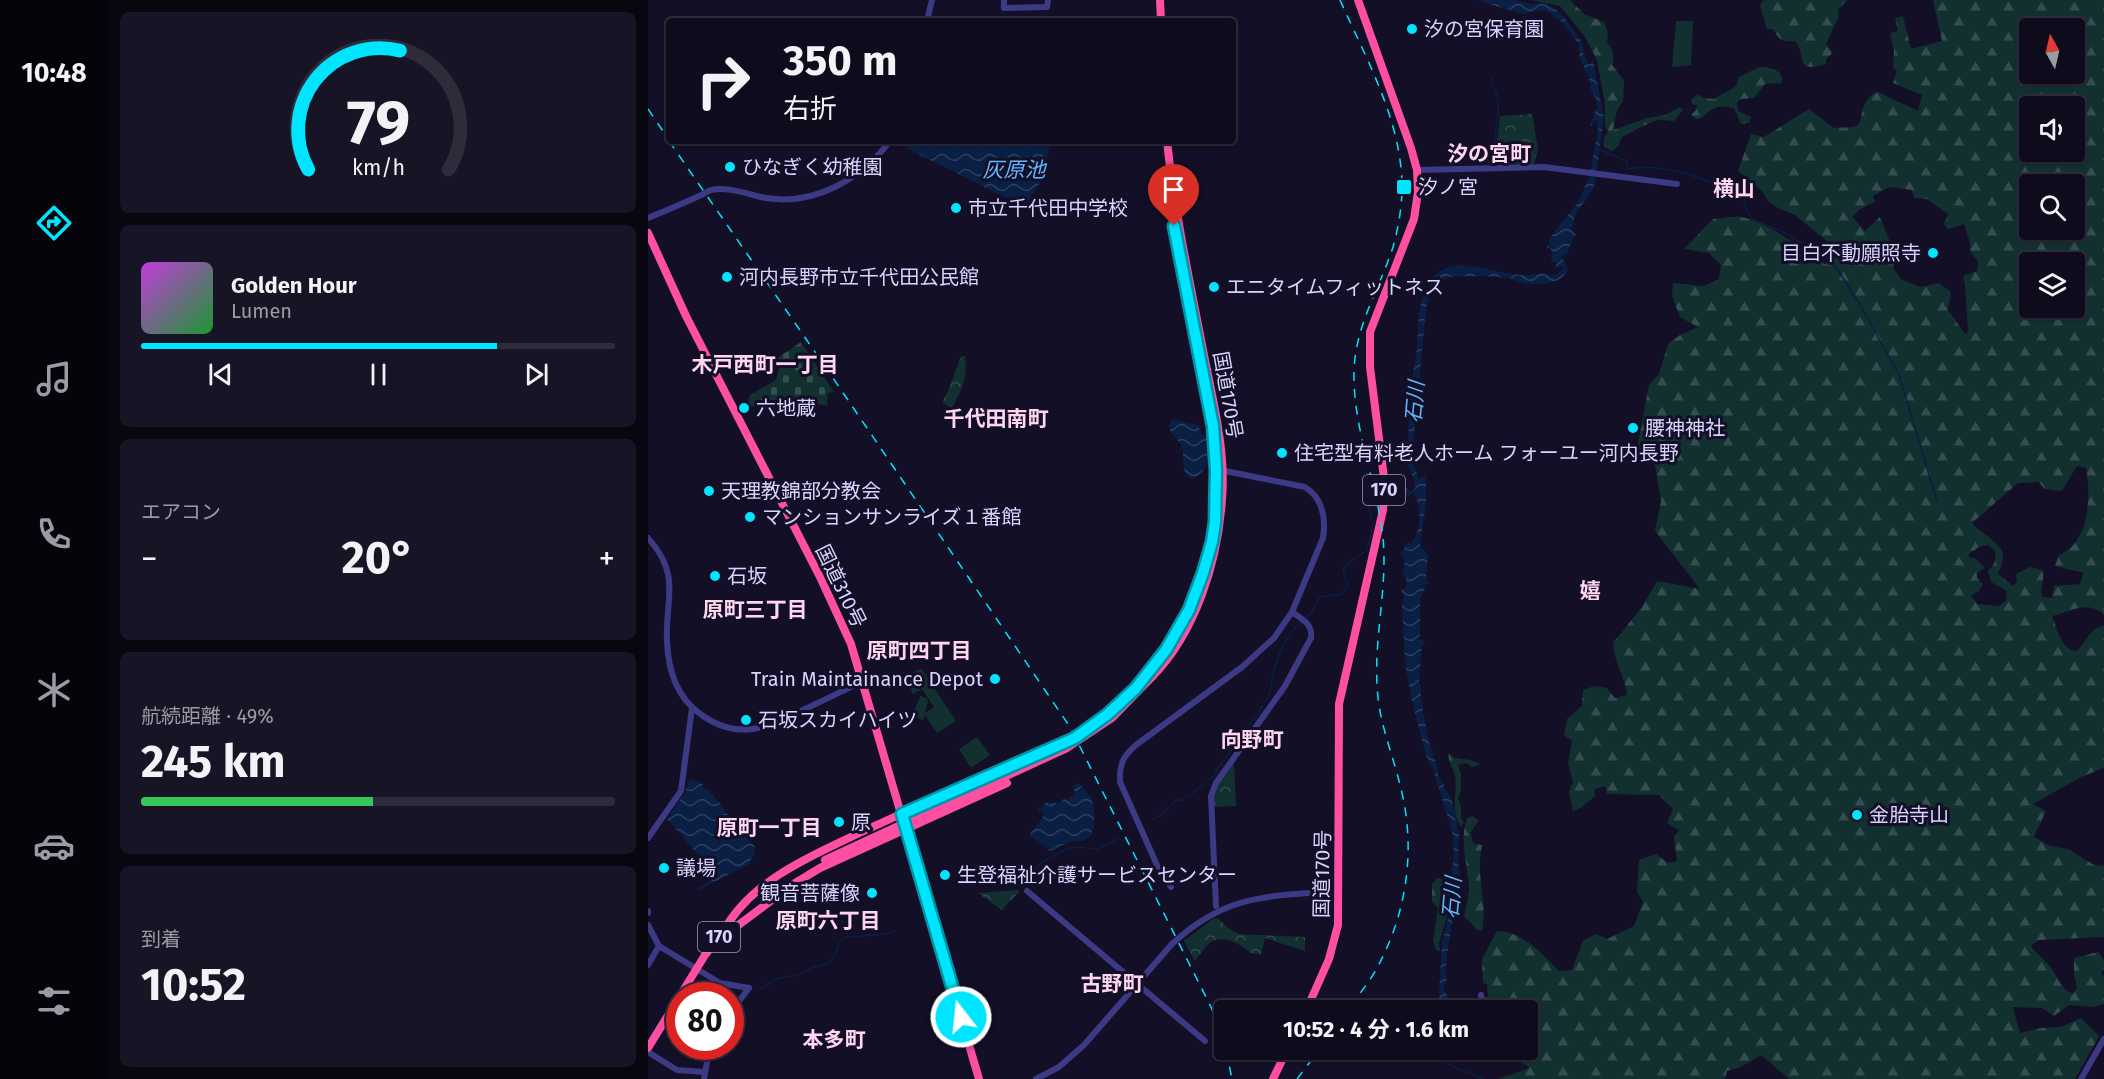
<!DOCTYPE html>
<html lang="ja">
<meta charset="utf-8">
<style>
:root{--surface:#0e0b1c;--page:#171425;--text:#f1f3f6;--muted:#9b9ba3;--line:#2e2b3b;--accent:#00e5ff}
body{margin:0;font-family:"Fira Sans","Noto Sans JP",sans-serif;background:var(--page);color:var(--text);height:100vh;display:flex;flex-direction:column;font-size:22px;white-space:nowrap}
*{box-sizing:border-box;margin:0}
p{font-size:20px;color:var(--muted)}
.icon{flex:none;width:33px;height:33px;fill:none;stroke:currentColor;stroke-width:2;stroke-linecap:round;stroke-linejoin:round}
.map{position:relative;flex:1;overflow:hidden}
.drawer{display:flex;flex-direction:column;gap:12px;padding:12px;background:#08060f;width:540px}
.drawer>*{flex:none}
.guide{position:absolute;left:18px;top:18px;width:570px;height:126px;border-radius:6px;box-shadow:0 2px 4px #0004,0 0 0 2px var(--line);background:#0e0b1c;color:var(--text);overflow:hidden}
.needle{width:39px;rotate:352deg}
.buttons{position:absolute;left:1371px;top:18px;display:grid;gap:12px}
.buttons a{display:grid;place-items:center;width:66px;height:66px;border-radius:6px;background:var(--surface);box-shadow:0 2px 4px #0004,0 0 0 2px var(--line);font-size:30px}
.speed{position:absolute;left:18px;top:982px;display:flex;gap:12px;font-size:30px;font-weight:700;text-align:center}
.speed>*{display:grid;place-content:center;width:78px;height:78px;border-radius:50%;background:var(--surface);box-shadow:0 2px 4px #0004,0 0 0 2px var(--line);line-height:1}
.speed .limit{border:9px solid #d22;background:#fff;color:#111}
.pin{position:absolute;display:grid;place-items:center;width:51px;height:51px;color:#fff;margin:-62px -26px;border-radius:50% 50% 50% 0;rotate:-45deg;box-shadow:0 0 6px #0007}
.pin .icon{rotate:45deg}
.me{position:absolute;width:66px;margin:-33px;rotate:344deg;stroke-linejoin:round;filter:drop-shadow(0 0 4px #0008)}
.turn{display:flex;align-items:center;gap:21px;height:126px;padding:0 18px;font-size:27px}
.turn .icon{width:78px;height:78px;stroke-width:2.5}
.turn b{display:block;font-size:42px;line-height:51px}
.big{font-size:45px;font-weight:700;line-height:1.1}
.drawer .widget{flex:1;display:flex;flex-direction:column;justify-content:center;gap:9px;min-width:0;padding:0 21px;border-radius:9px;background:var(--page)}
.drawer .dial{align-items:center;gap:0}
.dial svg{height:156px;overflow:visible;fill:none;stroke:var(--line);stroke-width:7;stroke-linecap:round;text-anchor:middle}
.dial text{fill:var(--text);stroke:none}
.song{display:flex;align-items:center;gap:18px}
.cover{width:72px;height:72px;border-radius:9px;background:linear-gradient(135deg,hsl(290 70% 55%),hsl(130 70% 35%))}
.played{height:6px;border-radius:3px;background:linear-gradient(90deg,var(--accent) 75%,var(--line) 75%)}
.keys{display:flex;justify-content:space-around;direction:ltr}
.heat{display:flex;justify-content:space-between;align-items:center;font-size:33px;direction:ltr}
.charge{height:9px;border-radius:4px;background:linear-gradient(90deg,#34c759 49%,var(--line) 0)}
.trip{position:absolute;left:566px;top:1000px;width:324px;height:60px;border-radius:6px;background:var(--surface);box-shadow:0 2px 4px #0004,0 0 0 2px var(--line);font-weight:700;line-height:60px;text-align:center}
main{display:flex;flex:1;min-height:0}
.tabs{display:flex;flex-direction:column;width:108px;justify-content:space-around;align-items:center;background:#06040b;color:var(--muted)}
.tabs .icon{width:42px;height:42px}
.tabs .active{color:var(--accent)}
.tabs b{font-size:27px;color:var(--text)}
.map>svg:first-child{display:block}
.forest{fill:url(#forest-firs);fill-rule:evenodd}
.cemetery{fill:url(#cemetery-stones)}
.park{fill:url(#park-crowns)}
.pitch{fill:#12302f}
.water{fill:url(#water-waves)}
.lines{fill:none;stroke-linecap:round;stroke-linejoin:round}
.stream{stroke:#0a1f44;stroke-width:1.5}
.minor{stroke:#3d3a85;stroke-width:6}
.highway{stroke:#ff4fa3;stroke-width:8}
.rail{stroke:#00e5ff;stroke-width:1.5;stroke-dasharray:9 8;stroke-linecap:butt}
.minor-bridge{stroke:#3d3a85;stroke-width:6}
.highway-bridge{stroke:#ff4fa3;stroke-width:8}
.route-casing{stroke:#0095a6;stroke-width:15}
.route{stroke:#00e5ff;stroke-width:10}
.poi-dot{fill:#00e5ff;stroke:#130f26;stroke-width:2}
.labels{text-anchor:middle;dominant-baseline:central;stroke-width:6;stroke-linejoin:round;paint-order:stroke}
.shield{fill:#130f26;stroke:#9e99be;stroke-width:1.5}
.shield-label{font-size:18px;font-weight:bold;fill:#d9d4ff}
.poi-label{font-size:20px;fill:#d9d4ff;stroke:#130f26;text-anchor:start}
.street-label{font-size:20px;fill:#d9d4ff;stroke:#130f26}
.neighbourhood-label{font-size:21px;font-weight:bold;fill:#ffd6f0;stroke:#130f26}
.water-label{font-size:21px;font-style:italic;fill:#62b6ff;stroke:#130f26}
</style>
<main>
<nav class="tabs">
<b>10:48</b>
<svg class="icon active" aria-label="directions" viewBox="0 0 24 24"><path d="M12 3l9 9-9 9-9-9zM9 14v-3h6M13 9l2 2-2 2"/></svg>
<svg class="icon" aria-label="music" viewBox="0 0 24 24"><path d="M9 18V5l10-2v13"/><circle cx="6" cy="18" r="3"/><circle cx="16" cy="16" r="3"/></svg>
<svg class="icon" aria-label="phone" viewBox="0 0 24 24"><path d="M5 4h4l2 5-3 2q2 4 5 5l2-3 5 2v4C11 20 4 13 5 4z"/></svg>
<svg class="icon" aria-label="climate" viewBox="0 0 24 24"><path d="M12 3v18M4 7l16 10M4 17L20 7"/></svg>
<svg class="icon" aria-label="car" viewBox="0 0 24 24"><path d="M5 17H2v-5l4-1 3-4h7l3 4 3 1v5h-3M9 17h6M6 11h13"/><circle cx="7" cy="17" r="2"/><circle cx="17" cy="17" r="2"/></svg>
<svg class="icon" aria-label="filters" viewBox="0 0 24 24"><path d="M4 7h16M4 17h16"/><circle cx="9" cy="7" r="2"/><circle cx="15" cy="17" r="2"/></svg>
</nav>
<section class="drawer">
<div class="widget dial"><svg viewBox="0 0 100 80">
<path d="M14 69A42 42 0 1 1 86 69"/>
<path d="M14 69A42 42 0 0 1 61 8" stroke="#00e5ff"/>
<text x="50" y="56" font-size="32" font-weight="700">79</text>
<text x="50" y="72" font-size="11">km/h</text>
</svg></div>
<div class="widget">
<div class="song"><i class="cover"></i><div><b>Golden Hour</b><p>Lumen</p></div></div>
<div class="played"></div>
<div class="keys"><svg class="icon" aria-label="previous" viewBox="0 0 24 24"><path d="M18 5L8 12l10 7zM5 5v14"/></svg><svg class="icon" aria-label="pause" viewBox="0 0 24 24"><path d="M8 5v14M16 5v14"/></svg><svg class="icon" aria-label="next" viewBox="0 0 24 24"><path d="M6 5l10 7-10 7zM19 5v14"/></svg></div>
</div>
<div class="widget"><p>エアコン</p>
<div class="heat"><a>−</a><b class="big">20°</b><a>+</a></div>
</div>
<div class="widget"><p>航続距離 · 49%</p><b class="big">245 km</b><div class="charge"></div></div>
<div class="widget"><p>到着</p><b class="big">10:52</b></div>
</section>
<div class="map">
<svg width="1456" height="1079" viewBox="0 0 1456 1079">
<defs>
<pattern id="forest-firs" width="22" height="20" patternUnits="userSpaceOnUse" patternTransform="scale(1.5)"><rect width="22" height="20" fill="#12302f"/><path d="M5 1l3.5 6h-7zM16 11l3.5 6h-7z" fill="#344d4e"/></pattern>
<pattern id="cemetery-stones" width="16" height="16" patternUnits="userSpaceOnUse" patternTransform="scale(1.5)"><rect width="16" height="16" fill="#12302f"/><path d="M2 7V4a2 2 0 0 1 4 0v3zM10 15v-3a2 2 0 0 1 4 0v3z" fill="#344d4e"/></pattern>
<pattern id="park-crowns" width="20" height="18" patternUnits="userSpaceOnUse" patternTransform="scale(1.5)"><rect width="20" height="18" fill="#12302f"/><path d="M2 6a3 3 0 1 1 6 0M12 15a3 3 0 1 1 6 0" fill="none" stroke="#344d4e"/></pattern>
<pattern id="water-waves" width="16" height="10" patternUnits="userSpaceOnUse" patternTransform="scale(1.5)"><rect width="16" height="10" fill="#0a1f44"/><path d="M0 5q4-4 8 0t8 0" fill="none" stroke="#2d3f60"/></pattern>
</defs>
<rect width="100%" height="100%" fill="#130f26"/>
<g class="forest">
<path d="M884 0H922L936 14 956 22 960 33 959 42C965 50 967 56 964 65L976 80 975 101 969 110 965 130 999 118 1017 115 1032 107 1035 110 1026 121C1020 121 1015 119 1010 120 997 124 986 131 974 137L970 146 964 151 956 147V138L960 132 957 125V104L949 60 937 37 912 6Z"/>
<path d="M1118 0H1200L1190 9 1191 16 1178 44 1185 53 1178 59V64C1145 74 1160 57 1147 41 1135 42 1131 40 1125 29H1119L1112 6 1114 1Z"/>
<path d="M1285 0H1456V615C1440 599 1422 612 1404 616 1409 628 1414 652 1429 651 1438 642 1442 628 1456 626V768L1433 777 1385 804 1398 811 1386 837 1402 846 1420 849 1446 865 1456 866V937L1390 940 1383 946C1389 955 1398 960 1403 968 1411 979 1412 988 1425 994L1429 987 1426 975V958L1450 952 1456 960V969L1453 973 1456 976V1004L1446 1007 1421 1005 1406 1016 1394 1008 1365 1007 1372 1033 1393 1028 1413 1027 1433 1018 1451 1036 1427 1079H1141L1113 1055 1093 1067 1079 1071 1077 1079H850L882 1068C872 1060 859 1059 848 1051L879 1050V1011H849V1008L837 1004 836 997 840 996 839 984 835 983 834 959 849 931C876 932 893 953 911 971L924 970 935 941 948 934 959 939 986 926 995 902 989 891 991 860 1008 854 1020 863 1029 861 1026 837 1031 830 1019 823 1025 809 1011 795 959 794 957 786 947 789V796L934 807 925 812 921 792 925 782 920 763 924 741 916 735 919 719 934 706 935 690 946 686 959 688 967 698 979 695C977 676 966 663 965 643L994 607 1009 581 1052 589 1007 531 1013 501 1006 459 995 453 992 459 988 453 1001 385 1011 374 1020 344 1032 335 1050 327 1032 317 1024 296 1025 283 1056 286 1071 279 1073 265 1061 253 1036 249 1065 219C1074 219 1083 216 1093 217 1121 222 1155 250 1178 265L1183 251 1180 242 1147 215 1130 208 1120 201 1114 191 1090 171 1103 134 1116 137 1161 109 1186 128 1206 127 1212 123C1214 111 1216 97 1230 92L1270 111 1274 95 1245 83 1249 71 1245 67 1246 50 1242 33 1250 31 1247 18 1255 16 1263 49 1294 41ZM1382 28H1426V74H1382ZM1382 106H1426V152H1382ZM1382 184H1426V230H1382ZM1241 187 1264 190 1266 198 1279 199 1300 214 1296 224 1300 229 1316 224 1322 243V251L1330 262 1329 271 1315 276 1317 285 1320 331 1317 334 1300 310 1303 292 1291 283 1272 287 1254 280 1246 269 1244 247 1232 217 1217 231 1204 217 1212 209 1227 202 1225 196ZM1382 262H1426V308H1382ZM1429 466 1438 468C1443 496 1442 543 1411 555L1407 566 1436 573 1432 584 1406 586 1404 598 1394 597C1391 588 1397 580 1395 570L1382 567 1368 574 1369 582 1365 586 1350 574C1352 569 1356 560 1355 554 1354 544 1332 532 1324 523L1370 483 1390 482 1397 489 1414 491ZM1340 545 1347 551C1348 560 1347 565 1340 571L1343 582 1359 591 1358 601 1351 606 1329 604 1323 596 1331 591 1335 584 1329 578V573L1337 568 1327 558H1322L1320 555 1331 547Z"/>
<path d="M1111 67H1119L1131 72 1134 78 1133 84 1127 83 1117 84 1106 98 1092 99 1089 103 1090 111 1103 117 1101 123 1093 124 1086 108C1079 107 1071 105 1065 109 1058 112 1057 119 1048 119L1043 115 1048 110 1049 105 1044 104 1043 100 1050 94 1055 98 1066 99 1088 86 1091 77Z"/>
<path d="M801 753 806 758 823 760 832 764 824 767 819 763 811 764C812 776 816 786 810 798L813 808V819L816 822 813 827C801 811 810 793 807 776 805 766 799 763 801 753Z"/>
<path d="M825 816 830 821 823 832 824 841 827 844 834 845C833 851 832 857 832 864 831 886 839 908 834 931L829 930 816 916C818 907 821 897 821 888 820 864 811 842 819 818Z"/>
<path d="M789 878 803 881 800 913 791 943 792 951 788 950 785 941 790 909 784 901V884Z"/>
</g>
<path class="cemetery" d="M153 342 186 392 180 393 179 405 163 404 154 413 153 409 133 407 99 406 102 395 128 380 132 365 125 361Z"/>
<g class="park">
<path d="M884 114 890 149 886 164 858 165 849 143 852 116Z"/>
<path d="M313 356H317C320 379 314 388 304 409L294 402 300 391Z"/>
<path d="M586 763 588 806 567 807C560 791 577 776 586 763Z"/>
<path d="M370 890 371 892 354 910 330 893Z"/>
<path d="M566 918 571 919 580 928 591 934 657 937V951L617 938 613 954 603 953C594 946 577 933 563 942 557 946 552 955 547 961L536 941Z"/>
</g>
<g class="pitch">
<path d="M1028 21H1045L1043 65 1024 67Z"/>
<path d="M273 668 308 721 289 733 277 715 275 720 264 716 272 696 279 698 280 701 277 713 286 707 274 689 265 694 256 678Z"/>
<path d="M329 737 342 755 323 768 311 749Z"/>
</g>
<g class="water">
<path d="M829 0H867L883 4 896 3 904 6 916 17 935 44V53L941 65 945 61 956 118 946 188 929 212 923 229 928 235 925 238 919 254 913 256 919 267V272C917 274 915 277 912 279 902 285 870 287 863 278 850 277 802 274 793 280 784 285 781 299 778 309L764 458 771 479 776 476 778 471V503L772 545 780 555 778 579 781 584 769 586 778 587C767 602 775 622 771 639L775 640 777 646 774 645 771 682 773 685V700L780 739 789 766 790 774 804 801 811 836 810 861 812 874 810 902 804 923 800 949 797 973 799 981 795 988 803 1002 800 1011H790L794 943 802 910 806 882 804 871 806 855 804 831 785 769 778 756 764 701 757 664 754 606 756 597 753 589 758 588V578L754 573 757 562 753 553 760 542 763 544C773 533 774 506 766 493L752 500 747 493 756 486 762 492 767 489 766 479 761 468 759 467 761 418 760 394 768 358 771 313 776 291 781 289C792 246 848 276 877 275 887 275 895 271 903 276L909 275 915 268 913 266 905 269 909 264 903 260 904 253 902 247 899 249C901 232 921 217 930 202 935 193 937 183 942 176L950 128 948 120 943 126 941 132C942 125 945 117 948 109L950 110 948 99 943 91 941 78 932 59 930 43 914 22 897 10 873 14Z"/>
<path d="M262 141H402V145L393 181 376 207 258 148Z"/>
<path d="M524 419 550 425 554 434 561 439 563 459C556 466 554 479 542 478 531 470 538 457 533 445 530 438 523 437 522 429 521 423 522 424 524 419Z"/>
<path d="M42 779 54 783 55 787 65 794 92 832 107 846 106 855 100 865 50 890 49 888 69 877 19 819 36 794Z"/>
<path d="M430 783 442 796 446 806V827L442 837 434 841H424L402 851 382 835C384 827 395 822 396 813L390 810V807L393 809 398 802 410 803 416 799 419 800 427 793 425 786Z"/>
</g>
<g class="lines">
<g class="stream">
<path d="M847 74 843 78C844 86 849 93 850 101 852 122 843 134 851 158L848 163"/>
<path d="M950 149 979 161 980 169C1002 164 1031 171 1052 178 1063 182 1071 188 1083 189L1096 200 1099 212 1106 220 1137 233 1184 261 1211 303 1251 375 1289 501"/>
<path d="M657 618 663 613 672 597 694 594 699 585 695 569 704 560 719 550 725 525 719 497"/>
<path d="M616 703C624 693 623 683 626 671 630 655 640 632 654 621"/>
<path d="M594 736 605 719 610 715 614 706"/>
<path d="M559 781 568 775V771L590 741"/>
<path d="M539 798 556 784"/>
<path d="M524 806 528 800H535"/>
<path d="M505 819 513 815 521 807"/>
<path d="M328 881 342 884 374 882 380 878 394 862 421 848 432 847 449 849 471 838"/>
<path d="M110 988 113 989 128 979 152 974 164 968 181 963 187 955 191 943 198 937 239 934 247 931"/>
<path d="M793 1059 810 1069 836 1079"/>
</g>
<g class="minor">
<path d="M356 0V8L399 7 400 0"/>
<path d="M279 21 284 0"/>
<path d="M769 170 896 167 1029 184"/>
<path d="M0 218C17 211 34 204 51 196 55 195 59 191 63 190 80 186 102 195 118 198 167 206 213 179 242 141"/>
<path d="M0 538C34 576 17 598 19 641 20 669 28 696 51 713 89 742 120 728 157 709 177 700 196 690 215 681"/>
<path d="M0 838 33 791 44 708"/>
<path d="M523 887 509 865 472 782C471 765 475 756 488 745L594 667 626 638 644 612 675 538C678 519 675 498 657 487L572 470"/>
<path d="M379 891 557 1041"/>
<path d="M568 906 563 796 568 783 637 686 663 638C665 624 654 619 644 612"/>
<path d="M0 911V913"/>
<path d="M0 925 11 946 72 983 101 988"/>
<path d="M0 965 11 946"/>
<path d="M833 995 834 1011"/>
<path d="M82 1013 101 988"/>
<path d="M828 1051V1050"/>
<path d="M0 1052 29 1070 57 1072"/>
<path d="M56 1079 59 1062 66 1047"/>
<path d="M388 1079 411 1067 436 1045 524 944"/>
<path d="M1433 1079 1456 1039"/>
</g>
<g class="highway">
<path d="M512 0 513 21"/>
<path d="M0 233 38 316 173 579 203 644 331 1079"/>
<path d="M567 523 568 455"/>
<path d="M500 673 517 651"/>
<path d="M504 677C548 632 570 561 574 499 578 453 566 405 557 360 543 287 527 215 519 141"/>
<path d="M75 932C104 878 170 853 222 828 251 815 280 801 310 789 349 773 387 753 427 738"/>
<path d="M77 935 144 885 172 868 359 783"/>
<path d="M658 1011 681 959 690 925 691 704 735 510 737 486 722 367V332L766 219 770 192 769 170 763 148 710 0"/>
<path d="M0 1048 57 955 78 928"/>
<path d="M625 1079 639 1050"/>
</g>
<g class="rail">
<path d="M692 0C716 54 747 109 753 168 756 194 752 222 745 247 731 290 707 326 706 372 705 430 729 482 735 538 740 592 724 643 730 697 733 728 746 758 753 789 768 849 759 913 729 968 721 983 709 997 698 1011"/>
<path d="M0 109 21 140"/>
<path d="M21 141 185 378 422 727 563 1007 576 1041"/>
<path d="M578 1050 584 1079"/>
<path d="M649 1079 671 1050"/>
</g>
<path class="minor-bridge" d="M524 944C575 897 614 896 680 892"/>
<path class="highway-bridge" d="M177 860 419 748 464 718 504 677"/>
</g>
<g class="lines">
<g class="route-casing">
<path id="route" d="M313 1017 254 814 427 738 460 714 488 688 518 650 541 610 555 573 564 542 567 522 568 470 565 426 526 226"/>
</g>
<use href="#route" class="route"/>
</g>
<g class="poi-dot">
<circle cx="764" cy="29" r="6"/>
<circle cx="82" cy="167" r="6"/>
<rect x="748" y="179" width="16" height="16" rx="3"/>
<circle cx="308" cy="208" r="6"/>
<circle cx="1285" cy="253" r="6"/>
<circle cx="79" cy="277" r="6"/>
<circle cx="566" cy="287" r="6"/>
<circle cx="96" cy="408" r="6"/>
<circle cx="985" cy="428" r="6"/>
<circle cx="634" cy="453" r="6"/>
<circle cx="61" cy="491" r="6"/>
<circle cx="102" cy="517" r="6"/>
<circle cx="67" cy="576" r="6"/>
<circle cx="347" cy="679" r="6"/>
<circle cx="98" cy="720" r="6"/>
<circle cx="1209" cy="815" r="6"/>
<circle cx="191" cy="822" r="6"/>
<circle cx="16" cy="868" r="6"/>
<circle cx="297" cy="875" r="6"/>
<circle cx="224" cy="893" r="6"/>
</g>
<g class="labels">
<g class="shield">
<rect x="715" y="475" width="42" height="30" rx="4.5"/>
<rect x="50" y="922" width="42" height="30" rx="4.5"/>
</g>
<g class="shield-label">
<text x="736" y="490">170</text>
<text x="71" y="937">170</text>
</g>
<g class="poi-label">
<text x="776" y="29">汐の宮保育園</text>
<text x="94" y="167">ひなぎく幼稚園</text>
<text x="770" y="187">汐ノ宮</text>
<text x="320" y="208">市立千代田中学校</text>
<text x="1273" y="253" text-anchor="end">目白不動願照寺</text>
<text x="91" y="277">河内長野市立千代田公民館</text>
<text x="578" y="287">エニタイムフィットネス</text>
<text x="108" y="408">六地蔵</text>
<text x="997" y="428">腰神神社</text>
<text x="646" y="453">住宅型有料老人ホーム フォーユー河内長野</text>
<text x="73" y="491">天理教錦部分教会</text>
<text x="114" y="517">マンションサンライズ１番館</text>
<text x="79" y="576">石坂</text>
<text x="335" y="679" text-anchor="end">Train Maintainance Depot</text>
<text x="110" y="720">石坂スカイハイツ</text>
<text x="1221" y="815">金胎寺山</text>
<text x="203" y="822">原</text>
<text x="28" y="868">議場</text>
<text x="309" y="875">生登福祉介護サービスセンター</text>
<text x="212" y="893" text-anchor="end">観音菩薩像</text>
</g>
<g class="street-label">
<text transform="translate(580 395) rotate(80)">国道170号</text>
<text transform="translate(193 586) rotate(64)">国道310号</text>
<text transform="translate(674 874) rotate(-89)">国道170号</text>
</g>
<g class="neighbourhood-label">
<text x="841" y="154">汐の宮町</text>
<text x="1086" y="189">横山</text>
<text x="117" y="365">木戸西町一丁目</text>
<text x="348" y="419">千代田南町</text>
<text x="942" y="591">嬉</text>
<text x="107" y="610">原町三丁目</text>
<text x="271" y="651">原町四丁目</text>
<text x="604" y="740">向野町</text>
<text x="121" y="828">原町一丁目</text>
<text x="180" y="921">原町六丁目</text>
<text x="464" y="984">古野町</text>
<text x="186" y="1040">本多町</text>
</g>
<g class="water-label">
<text x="366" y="170">灰原池</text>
<text transform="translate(767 402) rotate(-85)">石川</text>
<text transform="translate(804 898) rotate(-85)">石川</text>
</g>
</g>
</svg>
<div class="buttons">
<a><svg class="needle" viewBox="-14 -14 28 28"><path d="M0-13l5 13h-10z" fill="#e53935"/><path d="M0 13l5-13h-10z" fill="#9b9ba3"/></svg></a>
<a><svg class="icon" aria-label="sound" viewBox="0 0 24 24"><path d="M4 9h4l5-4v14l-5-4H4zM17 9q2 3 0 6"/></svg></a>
<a><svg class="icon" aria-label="search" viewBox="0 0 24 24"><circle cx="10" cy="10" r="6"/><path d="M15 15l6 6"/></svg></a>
<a><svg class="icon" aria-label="layers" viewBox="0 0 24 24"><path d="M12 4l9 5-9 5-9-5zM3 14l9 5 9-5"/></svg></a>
</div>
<div class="speed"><div class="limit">80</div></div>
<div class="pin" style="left:526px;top:226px;background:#d93025"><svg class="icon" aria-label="arrive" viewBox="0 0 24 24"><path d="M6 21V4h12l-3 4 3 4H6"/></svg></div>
<svg class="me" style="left:313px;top:1017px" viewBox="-20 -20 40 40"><circle r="17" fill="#00e5ff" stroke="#fff" stroke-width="3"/><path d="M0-11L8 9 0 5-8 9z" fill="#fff"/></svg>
<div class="trip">10:52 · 4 分 · 1.6 km</div>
<div class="guide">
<div class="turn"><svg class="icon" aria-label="right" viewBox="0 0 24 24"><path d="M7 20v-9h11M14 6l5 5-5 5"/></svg><div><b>350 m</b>右折</div></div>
</div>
</div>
</main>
